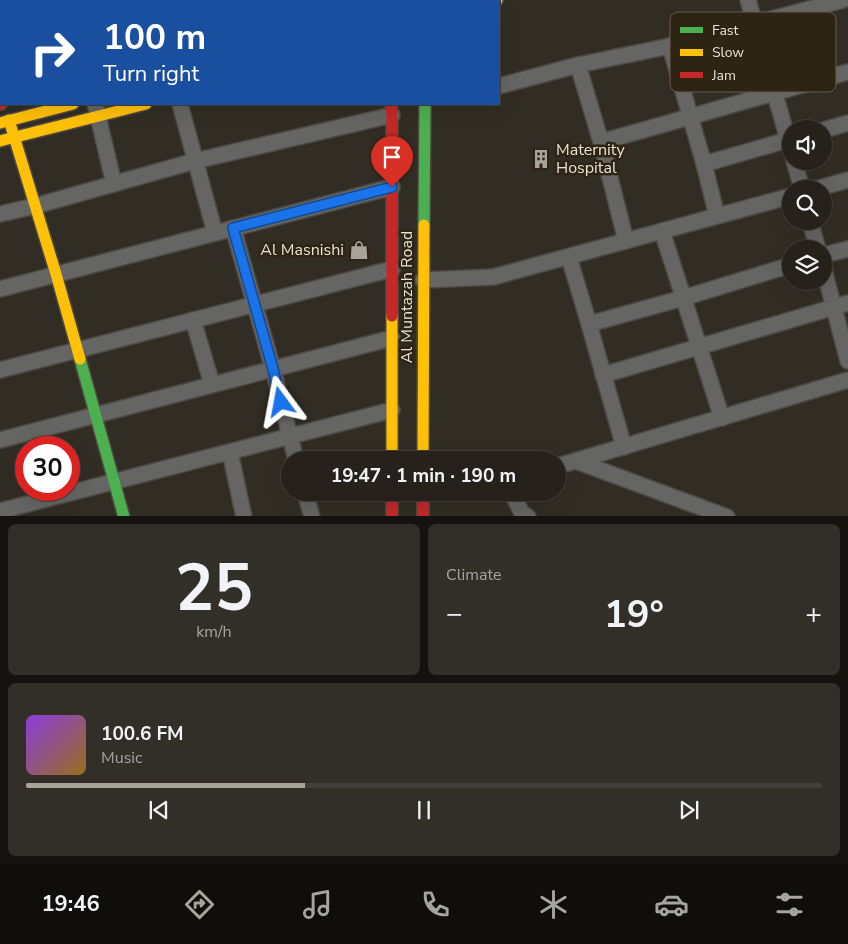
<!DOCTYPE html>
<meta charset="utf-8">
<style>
:root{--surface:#26221b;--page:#322f28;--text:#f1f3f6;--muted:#a4a4a3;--line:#423f3a;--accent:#a9a39a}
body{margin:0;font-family:"Nunito Sans",sans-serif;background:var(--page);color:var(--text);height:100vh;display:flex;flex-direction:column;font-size:19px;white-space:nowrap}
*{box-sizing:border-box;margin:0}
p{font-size:16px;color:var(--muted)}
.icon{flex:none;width:28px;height:28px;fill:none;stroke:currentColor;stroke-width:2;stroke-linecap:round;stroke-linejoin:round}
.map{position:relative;height:516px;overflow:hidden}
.sheet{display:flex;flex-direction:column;gap:8px;padding:8px;background:#15130f;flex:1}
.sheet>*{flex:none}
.guide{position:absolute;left:0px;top:0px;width:500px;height:105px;box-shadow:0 5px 20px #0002,0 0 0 1px var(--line);background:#1a4fa0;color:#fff;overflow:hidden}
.controls{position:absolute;left:782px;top:120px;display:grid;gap:10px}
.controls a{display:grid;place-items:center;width:50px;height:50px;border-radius:50%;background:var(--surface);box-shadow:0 5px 20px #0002,0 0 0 1px var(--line);font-size:25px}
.speed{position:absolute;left:15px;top:436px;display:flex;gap:10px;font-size:25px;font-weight:700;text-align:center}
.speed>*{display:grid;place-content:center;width:65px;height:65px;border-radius:50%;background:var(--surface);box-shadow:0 5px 20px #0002,0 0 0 1px var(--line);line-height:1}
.speed .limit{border:8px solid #d22;background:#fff;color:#111}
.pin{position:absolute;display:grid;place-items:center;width:42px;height:42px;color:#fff;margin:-51px -21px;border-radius:50% 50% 50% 0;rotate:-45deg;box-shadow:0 0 5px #0007}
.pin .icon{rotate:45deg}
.me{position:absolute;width:55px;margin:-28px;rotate:347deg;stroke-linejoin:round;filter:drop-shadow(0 0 4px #0008)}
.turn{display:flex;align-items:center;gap:18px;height:105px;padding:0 20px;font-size:22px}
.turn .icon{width:65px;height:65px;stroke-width:2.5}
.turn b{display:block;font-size:35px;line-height:42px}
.big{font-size:38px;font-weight:700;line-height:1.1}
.sheet .tile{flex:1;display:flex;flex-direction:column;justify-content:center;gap:8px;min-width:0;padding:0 18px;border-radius:8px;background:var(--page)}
.sheet .dial{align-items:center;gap:0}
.dial b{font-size:65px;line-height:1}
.song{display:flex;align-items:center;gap:15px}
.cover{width:60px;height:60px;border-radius:8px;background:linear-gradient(135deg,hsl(270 70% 55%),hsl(40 70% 35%))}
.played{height:5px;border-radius:2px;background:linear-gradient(90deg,var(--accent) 35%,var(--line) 35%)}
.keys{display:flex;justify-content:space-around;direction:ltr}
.heat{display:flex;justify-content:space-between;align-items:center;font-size:28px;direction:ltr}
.sheet .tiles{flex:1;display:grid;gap:8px;grid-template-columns:1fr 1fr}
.tile:last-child{grid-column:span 2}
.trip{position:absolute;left:281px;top:451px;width:285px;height:50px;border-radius:25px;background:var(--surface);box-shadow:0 5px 20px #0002,0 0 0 1px var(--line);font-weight:700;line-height:50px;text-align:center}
.menu{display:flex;height:80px;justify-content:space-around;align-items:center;background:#0f0e0b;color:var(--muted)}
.menu .icon{width:35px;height:35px}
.menu .current{color:var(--accent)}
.menu b{font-size:22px;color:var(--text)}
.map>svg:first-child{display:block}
.grass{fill:url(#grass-tufts)}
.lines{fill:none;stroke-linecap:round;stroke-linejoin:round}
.street-casing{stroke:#4e4942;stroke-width:18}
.fast-casing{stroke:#4e4942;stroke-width:14}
.slow-casing{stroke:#4e4942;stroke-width:14}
.jam-casing{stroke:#4e4942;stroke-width:14}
.street{stroke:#656564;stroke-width:15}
.fast{stroke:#4caf50;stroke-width:11}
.slow{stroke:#ffc107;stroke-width:11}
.jam{stroke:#c62828;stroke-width:11}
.route-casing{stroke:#114b97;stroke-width:12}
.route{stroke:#1a73e8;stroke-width:9}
.labels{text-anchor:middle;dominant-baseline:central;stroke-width:5;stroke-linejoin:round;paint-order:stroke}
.poi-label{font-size:16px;fill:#e9e3d9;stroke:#2e2414;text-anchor:start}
.street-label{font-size:16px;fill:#e9e3d9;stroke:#2e2414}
.key{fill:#2e2414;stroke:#665d4f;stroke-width:1}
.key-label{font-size:14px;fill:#e9e3d9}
</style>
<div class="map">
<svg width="848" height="517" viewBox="0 0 848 517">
<defs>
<pattern id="grass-tufts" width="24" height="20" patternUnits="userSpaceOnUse" patternTransform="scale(1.25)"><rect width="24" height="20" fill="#47492e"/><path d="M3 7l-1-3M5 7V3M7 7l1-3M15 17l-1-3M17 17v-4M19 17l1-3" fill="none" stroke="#62634c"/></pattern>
</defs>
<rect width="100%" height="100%" fill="#322d24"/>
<rect class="grass" x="364" y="0" width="98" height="1"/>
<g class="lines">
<g class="street-casing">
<g id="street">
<path d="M748 0 791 150"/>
<path d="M670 46 704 164 717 216"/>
<path d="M578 65 601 142 626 241"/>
<path d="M499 86 578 65 670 46 843 0"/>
<path d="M95 104 114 184"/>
<path d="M180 104 215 233"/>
<path d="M824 130 848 123"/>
<path d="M601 142 848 72"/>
<path d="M794 161 802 189"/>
<path d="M704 164 791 139"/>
<path d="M816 189 848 180"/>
<path d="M0 214 35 206 195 161 392 115"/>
<path d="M810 221 818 249"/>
<path d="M233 228 273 369 296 460"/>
<path d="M662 231 722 418"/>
<path d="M824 255 848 249"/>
<path d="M569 257 589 324 624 447"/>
<path d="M824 270 848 361"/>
<path d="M423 280 493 277 791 196"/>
<path d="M0 289 392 187"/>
<path d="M193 320 212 384"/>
<path d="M589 324 683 298 791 265"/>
<path d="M0 370 392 269"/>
<path d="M603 375 848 303"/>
<path d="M0 440 392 338"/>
<path d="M230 452 244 517"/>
<path d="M576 461 727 517"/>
<path d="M558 466 848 380"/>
<path d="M305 492 312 517"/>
<path d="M511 492 522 513 528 517"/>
<path d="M0 511 392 410"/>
</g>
</g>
<g class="fast-casing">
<g id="fast">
<path d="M424 225 425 104"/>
<path d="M80 359 124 517"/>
</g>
</g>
<g class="slow-casing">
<g id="slow">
<path d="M474 0V1"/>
<path d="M495 1 497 0"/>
<path d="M9 120 56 274 80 359"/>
<path d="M0 123 73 104"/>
<path d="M0 141 146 104"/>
<path d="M392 316V460"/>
<path d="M423 460 424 225"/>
</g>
</g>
<g class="jam-casing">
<g id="jam">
<path d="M342 1 343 0"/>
<path d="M0 104H1"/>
<path d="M391 104 392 115V316"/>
<path d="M392 492V517"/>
<path d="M423 492V517"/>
</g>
</g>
<use href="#street" class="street"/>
<use href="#fast" class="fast"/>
<use href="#slow" class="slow"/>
<use href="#jam" class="jam"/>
</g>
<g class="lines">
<g class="route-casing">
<path id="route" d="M281 402 273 369 233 228 392 187"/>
</g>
<use href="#route" class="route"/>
</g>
<defs>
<g id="building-bare" transform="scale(1.5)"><path d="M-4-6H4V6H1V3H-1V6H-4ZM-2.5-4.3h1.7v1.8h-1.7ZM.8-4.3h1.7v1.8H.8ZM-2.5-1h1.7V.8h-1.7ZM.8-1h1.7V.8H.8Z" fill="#a9a39a" stroke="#2e2414" stroke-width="2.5" paint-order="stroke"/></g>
<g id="shop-bare" transform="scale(1.5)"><path d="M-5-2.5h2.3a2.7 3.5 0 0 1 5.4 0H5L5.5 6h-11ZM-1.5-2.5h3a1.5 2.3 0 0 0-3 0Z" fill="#a9a39a" stroke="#2e2414" stroke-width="2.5" paint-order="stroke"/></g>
</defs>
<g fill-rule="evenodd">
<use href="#building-bare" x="541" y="159"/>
<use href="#shop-bare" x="359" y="250"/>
</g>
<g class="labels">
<g class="poi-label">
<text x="556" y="150">Maternity<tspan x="556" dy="18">Hospital</tspan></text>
<text x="344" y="250" text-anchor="end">Al Masnishi</text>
</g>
<g class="street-label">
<text transform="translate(407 297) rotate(-90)">Al Muntazah Road</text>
</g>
</g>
<rect x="670" y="12" width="166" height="80" rx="8" class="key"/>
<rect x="680" y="27" width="23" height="6" fill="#4caf50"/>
<rect x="680" y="49" width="23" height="7" fill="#ffc107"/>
<rect x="680" y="72" width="23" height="6" fill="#c62828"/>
<g class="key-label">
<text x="712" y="35">Fast</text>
<text x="712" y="57">Slow</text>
<text x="712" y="80">Jam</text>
</g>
</svg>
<div class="controls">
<a><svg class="icon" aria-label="sound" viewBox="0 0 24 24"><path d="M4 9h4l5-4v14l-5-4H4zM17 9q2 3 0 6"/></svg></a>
<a><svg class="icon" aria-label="search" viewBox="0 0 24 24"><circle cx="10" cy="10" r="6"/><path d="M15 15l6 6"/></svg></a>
<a><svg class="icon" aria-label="layers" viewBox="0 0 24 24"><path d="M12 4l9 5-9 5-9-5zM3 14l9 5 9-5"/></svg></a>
</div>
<div class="speed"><div class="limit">30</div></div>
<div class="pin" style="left:392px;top:187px;background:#d93025"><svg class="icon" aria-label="arrive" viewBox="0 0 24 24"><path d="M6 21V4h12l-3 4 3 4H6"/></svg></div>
<svg class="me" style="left:281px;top:402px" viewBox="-20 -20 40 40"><path d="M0-17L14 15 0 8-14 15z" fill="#1a73e8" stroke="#fff" stroke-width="4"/></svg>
<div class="trip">19:47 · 1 min · 190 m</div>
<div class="guide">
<div class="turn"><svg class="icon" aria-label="right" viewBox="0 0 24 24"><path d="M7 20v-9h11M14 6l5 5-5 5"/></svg><div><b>100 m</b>Turn right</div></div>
</div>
</div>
<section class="sheet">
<div class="tiles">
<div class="tile dial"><b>25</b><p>km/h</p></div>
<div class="tile"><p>Climate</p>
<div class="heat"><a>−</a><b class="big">19°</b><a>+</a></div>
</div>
<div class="tile">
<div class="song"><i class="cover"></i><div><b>100.6 FM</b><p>Music</p></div></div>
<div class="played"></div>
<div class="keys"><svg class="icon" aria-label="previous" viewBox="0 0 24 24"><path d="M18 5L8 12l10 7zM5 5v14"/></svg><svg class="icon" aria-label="pause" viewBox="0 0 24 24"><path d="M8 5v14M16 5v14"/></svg><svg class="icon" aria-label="next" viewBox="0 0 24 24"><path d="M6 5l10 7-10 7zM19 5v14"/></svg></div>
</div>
</div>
</section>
<nav class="menu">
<b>19:46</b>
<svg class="icon current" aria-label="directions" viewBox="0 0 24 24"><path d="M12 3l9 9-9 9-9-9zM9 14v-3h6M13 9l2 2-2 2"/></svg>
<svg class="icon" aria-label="music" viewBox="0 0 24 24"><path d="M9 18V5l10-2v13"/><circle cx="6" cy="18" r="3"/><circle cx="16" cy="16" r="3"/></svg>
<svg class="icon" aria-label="phone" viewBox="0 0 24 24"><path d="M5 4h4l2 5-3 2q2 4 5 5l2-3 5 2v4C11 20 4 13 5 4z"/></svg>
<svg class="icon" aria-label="climate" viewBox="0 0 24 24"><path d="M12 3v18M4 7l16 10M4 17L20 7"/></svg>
<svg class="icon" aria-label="car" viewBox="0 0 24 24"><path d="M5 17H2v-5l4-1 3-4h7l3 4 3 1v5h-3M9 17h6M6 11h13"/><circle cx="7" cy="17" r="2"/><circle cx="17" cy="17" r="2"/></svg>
<svg class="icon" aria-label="filters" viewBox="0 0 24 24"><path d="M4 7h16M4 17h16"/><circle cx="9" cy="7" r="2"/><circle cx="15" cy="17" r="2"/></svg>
</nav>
